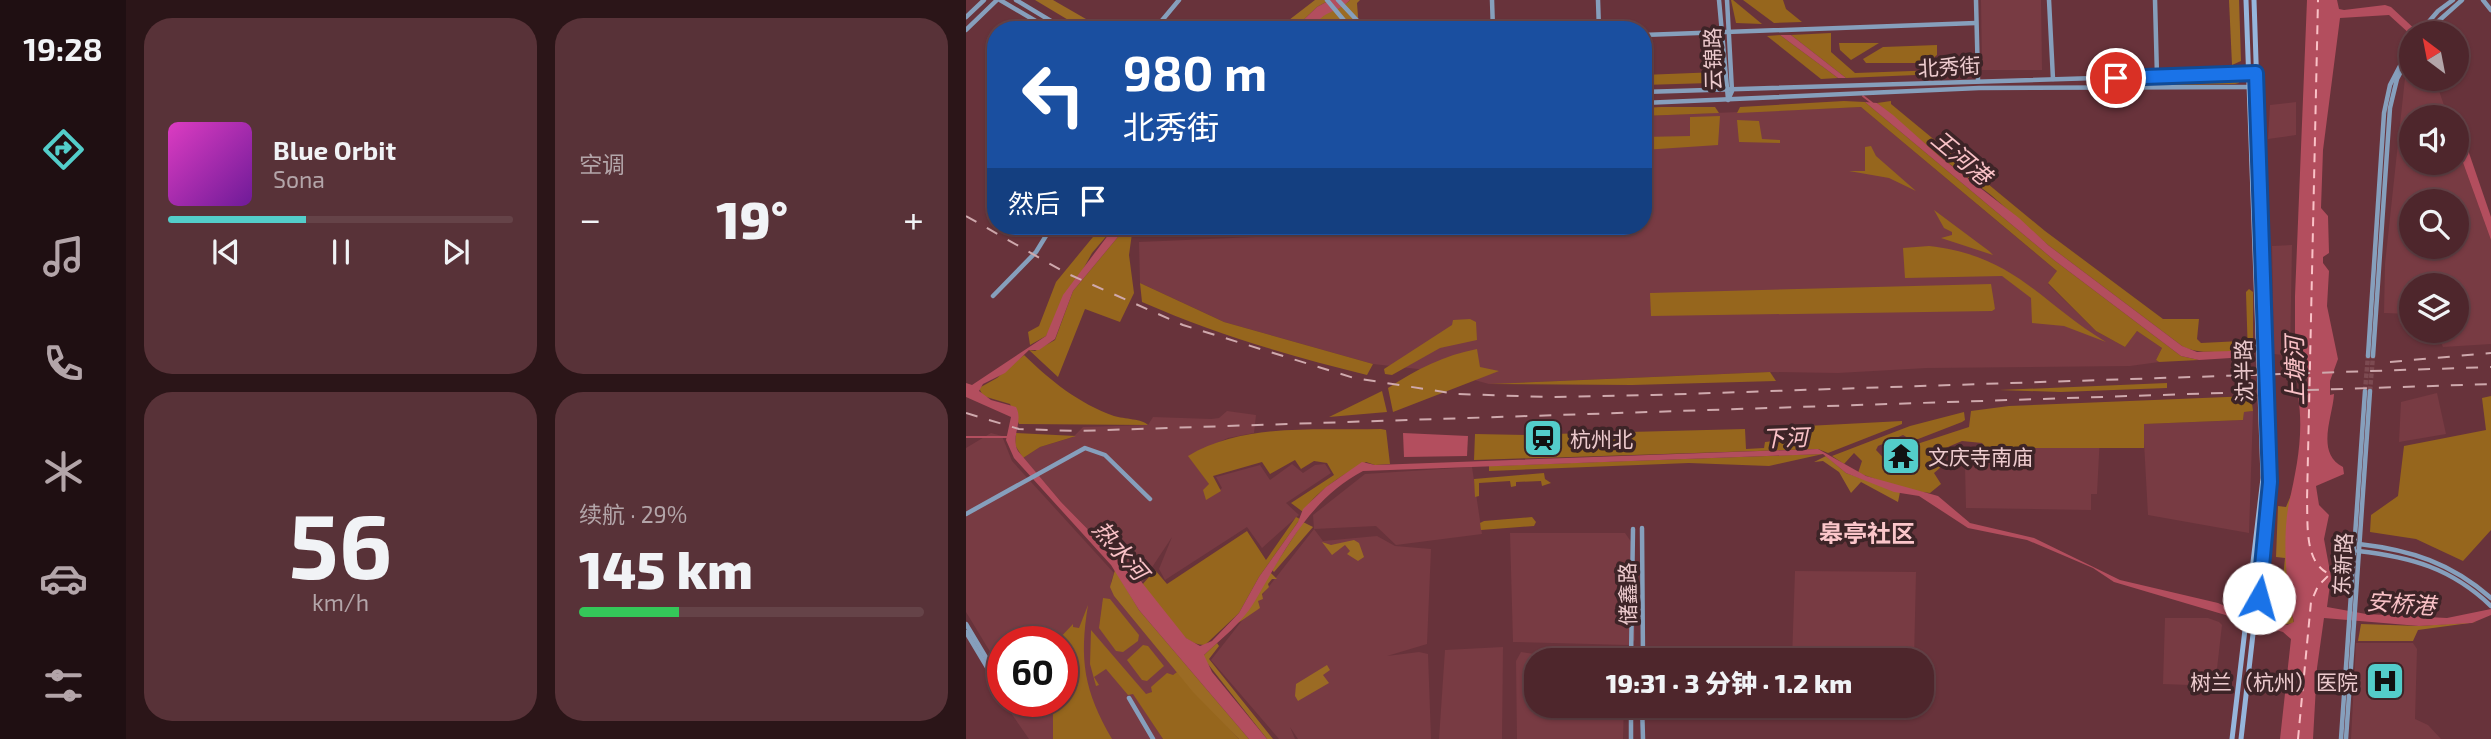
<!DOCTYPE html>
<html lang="zh">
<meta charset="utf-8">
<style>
:root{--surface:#4e262c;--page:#583238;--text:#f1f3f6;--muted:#b3a5a9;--line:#654348;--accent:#53cdca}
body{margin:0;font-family:"Exo 2","Noto Sans SC",sans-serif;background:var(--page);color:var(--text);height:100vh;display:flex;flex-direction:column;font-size:26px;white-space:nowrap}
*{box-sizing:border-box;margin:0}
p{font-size:23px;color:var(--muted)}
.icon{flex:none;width:38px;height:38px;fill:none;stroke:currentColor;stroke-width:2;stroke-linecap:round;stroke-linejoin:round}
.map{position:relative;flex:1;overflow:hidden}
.details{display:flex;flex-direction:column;gap:18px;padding:18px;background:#2b1518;width:840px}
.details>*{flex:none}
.top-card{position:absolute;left:21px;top:21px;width:665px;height:214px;border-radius:28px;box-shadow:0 2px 5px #0004,0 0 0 2px var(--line);background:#1a4fa0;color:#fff;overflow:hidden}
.needle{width:46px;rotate:328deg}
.fabs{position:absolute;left:1433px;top:21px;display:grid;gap:14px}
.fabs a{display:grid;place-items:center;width:70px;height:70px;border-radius:50%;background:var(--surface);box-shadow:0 2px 5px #0004,0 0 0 2px var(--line);font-size:35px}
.speed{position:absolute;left:21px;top:626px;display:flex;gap:14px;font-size:35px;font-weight:700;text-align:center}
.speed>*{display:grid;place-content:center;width:91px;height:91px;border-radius:50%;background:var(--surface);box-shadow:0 2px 5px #0004,0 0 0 2px var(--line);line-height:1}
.speed .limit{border:10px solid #d22;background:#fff;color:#111}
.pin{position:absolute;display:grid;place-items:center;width:60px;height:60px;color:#fff;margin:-30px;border:4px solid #fff;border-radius:50%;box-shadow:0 2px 7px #0007}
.me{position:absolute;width:77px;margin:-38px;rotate:7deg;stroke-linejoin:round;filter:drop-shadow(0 0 5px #0008)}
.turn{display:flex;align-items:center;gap:24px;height:147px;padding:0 21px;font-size:32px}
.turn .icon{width:91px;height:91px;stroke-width:2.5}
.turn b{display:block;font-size:49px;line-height:60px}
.then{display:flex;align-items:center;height:66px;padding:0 21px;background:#0003;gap:14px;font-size:26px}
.big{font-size:52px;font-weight:800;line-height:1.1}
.details .widget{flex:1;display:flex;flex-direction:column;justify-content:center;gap:10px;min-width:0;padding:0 24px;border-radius:28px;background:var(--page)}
.details .dial{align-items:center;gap:0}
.dial b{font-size:91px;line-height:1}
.song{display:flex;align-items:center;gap:21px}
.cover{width:84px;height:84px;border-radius:10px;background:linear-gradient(135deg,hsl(310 70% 55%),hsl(280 70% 35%))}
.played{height:7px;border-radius:4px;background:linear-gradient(90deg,var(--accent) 40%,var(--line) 40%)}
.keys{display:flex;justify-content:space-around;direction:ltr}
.heat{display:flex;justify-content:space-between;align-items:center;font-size:38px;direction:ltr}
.charge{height:10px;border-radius:5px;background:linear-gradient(90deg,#34c759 29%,var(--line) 0)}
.details .tiles{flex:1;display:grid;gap:18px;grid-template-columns:repeat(2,1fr)}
.trip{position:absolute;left:558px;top:648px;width:410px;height:70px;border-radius:28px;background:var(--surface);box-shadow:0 2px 5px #0004,0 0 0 2px var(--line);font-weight:800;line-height:70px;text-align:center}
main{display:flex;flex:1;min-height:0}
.tabs{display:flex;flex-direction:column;width:126px;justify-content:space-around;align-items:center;background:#1f0f12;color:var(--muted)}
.tabs .icon{width:49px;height:49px}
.tabs .on{color:var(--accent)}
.tabs b{font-size:32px;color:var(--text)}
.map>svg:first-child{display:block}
.built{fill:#783b43;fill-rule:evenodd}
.green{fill:#96661d}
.forest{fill:#9b6b24}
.water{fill:#b34e5e}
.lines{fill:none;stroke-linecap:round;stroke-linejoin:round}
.stream{stroke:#b34e5e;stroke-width:2}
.ferry{stroke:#fac2c7;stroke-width:2;stroke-dasharray:9 7;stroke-linecap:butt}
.secondary-tunnel{stroke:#7c4a51;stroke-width:4.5;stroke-dasharray:4.5 2;stroke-linecap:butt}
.secondary{stroke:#869fbc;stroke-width:4.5}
.primary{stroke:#96b6dc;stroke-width:5}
.rail{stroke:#cfa9ad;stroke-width:2;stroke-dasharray:12 12;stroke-linecap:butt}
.route-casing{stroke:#114b97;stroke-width:18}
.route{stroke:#1a73e8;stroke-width:12}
.labels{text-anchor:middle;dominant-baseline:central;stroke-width:7;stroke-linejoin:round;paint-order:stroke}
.street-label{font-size:21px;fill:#edcbce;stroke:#3d2427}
.poi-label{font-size:21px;fill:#edcbce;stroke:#3d2427;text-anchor:start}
.water-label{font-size:23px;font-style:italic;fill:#fac2c7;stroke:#3d2427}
.quarter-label{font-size:24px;font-weight:bold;fill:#fbc6ca;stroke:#3d2427}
</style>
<main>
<nav class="tabs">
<b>19:28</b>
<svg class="icon on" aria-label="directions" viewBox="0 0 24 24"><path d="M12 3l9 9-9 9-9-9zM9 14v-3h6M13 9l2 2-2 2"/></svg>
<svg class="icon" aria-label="music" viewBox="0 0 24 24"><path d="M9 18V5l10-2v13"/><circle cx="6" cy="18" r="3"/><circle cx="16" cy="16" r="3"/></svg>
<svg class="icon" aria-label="phone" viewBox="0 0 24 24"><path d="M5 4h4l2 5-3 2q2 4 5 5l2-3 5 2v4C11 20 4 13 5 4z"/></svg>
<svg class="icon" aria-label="climate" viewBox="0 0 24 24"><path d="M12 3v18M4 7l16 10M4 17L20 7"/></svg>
<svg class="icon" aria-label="car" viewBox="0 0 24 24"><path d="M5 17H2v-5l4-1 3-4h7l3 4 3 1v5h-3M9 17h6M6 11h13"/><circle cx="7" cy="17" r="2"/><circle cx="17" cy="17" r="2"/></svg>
<svg class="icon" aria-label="filters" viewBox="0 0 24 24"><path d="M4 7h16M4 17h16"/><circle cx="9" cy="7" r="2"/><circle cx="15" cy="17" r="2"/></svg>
</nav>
<section class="details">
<div class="tiles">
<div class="widget">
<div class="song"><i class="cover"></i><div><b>Blue Orbit</b><p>Sona</p></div></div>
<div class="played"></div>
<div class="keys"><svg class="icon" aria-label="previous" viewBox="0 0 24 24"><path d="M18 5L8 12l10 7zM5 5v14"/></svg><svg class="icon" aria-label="pause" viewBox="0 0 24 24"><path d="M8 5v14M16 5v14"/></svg><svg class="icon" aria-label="next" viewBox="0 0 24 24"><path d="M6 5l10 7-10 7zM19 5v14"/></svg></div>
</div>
<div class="widget"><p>空调</p>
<div class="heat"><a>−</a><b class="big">19°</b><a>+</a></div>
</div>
<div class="widget dial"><b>56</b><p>km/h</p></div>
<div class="widget"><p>续航 · 29%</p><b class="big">145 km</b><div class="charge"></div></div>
</div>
</section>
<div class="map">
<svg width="1525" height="739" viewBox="0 0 1525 739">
<rect width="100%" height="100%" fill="#68333b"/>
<g class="built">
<path d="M1015 0H1075L1076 70H1016Z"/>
<path d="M1445 68 1446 79H1469L1482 117H1446V163H1491V146L1525 240V344L1477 347 1470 331H1491V285H1446L1445 314 1418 313 1419 264 1439 78ZM1446 201H1491V247H1446Z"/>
<path d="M1330 102V135L1302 139 1304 105Z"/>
<path d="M895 107 1092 272 1082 284 1130 331 1159 347 1171 331 1196 348 1190 360 1193 362 1164 366 961 368 872 373 804 372 523 384 479 372 407 364 258 322 174 283 173 242 425 231V226H677V116Z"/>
<path d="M1326 245 1324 356 1308 354 1306 246Z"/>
<path d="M1471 393 1480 434 1433 442 1435 402Z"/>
<path d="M261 411 290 415 288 433 262 438 223 456 244 485 240 499 256 488 250 477 294 465 304 480 326 464 337 473 349 465 359 464 365 473 320 503 333 515 296 548 281 527 199 580 193 569 206 537 175 584 155 559 149 557 95 502 57 458 74 447 107 437 117 427 182 425 187 417 245 419 253 418Z"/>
<path d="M1287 411 1283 533 1182 515 1177 424 1277 420 1278 412Z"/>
<path d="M25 433 36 436 46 461 148 573 145 582 148 596 211 672 173 702 197 739H63L45 713 57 702H96V642H37V673L0 612V448Z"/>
<path d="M1134 435 1131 494H1125V510L1000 508 999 466 1005 456 1036 455 1052 439Z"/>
<path d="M506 467 516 534 430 545 410 526 348 529 357 541 411 536 429 546 465 549 461 644 421 656 453 652 462 654 465 739H332L324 727 329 739H313L245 660 348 529 347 515 399 474Z"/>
<path d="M544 533H659L666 543 669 640 663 645 547 642Z"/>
<path d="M829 571 950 572 948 660H826Z"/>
<path d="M1199 618H1242L1253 622 1256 625 1249 686 1197 684Z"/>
<path d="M1390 643H1447L1451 649 1449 719 1462 725 1475 739H1385Z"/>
<path d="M537 647 536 739H473L479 650Z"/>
<path d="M555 652 613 660H570V705H658L657 739H551L550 661Z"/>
</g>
<g class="green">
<path d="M765 0H767L796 24 770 23Z"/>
<path d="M777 0H817L820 9 836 22 808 23Z"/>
<path d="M865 33V52L889 73 1003 69 997 73 880 78 825 35Z"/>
<path d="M814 35 872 78 855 79 801 36Z"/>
<path d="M873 43H913L885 60 874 50Z"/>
<path d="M971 45V55L961 63H900L897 59 917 47Z"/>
<path d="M752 72V79L745 83 677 85V75Z"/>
<path d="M1272 78 1273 83 1269 84 1202 85V79Z"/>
<path d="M878 101 899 102 1088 260 1215 356 1233 360 1193 362 1190 360 1196 348 1171 331 1159 347 1130 331 1082 283 1091 271 895 107 771 113 774 107Z"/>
<path d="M925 101V104L1079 231 1197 319H1233L1231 339 1235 343 1275 341 1273 355C1256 349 1234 356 1216 346L1082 245 1025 195 973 156 911 103Z"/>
<path d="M695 107H749L753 113 677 116V108Z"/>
<path d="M754 116 752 145 677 150V137L724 136V117Z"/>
<path d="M771 120 793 121 796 139 814 140V143L773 142Z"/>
<path d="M905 146 910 156 950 191 923 178 883 171H899V147Z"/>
<path d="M968 210 1023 251 1027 255 975 238 986 235V232L978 228Z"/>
<path d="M136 226H149L126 253 80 336 64 345 62 332 73 326 90 282Z"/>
<path d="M161 226H167L163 255 168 293 154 322 119 309 92 377 63 350 69 351 89 340 107 291Z"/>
<path d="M963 246C1050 256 1073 302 1140 342L1098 326 1066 323 1065 298 1036 276 939 278 937 248Z"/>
<path d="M174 283 258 322 407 364 401 375C323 356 249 334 176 302Z"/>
<path d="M1025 284 1029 309 1026 311 685 316 684 293Z"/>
<path d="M1283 289 1287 292V353L1282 357 1280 292Z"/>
<path d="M504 319 510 322 511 340 474 348 426 375 419 374 418 369 486 325 487 320Z"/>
<path d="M511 349 514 367 533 371 427 412 422 388C449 370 479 355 511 349Z"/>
<path d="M58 355C85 381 112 403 148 416 158 419 177 419 182 425L53 424 44 404 17 396 13 388 31 378Z"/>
<path d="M804 372 810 381 666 385 523 384Z"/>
<path d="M1201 383V388L1095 392 1033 390Z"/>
<path d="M416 391 421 412 363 417Z"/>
<path d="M1285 396 1287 411 1278 412 1277 420 1178 424V448H1020L1016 443 996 441 968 453 975 467 968 473 975 484 964 493 941 490 892 473 896 461 888 453 878 464 866 456 944 426 998 412 999 420 996 422 947 441 937 435 912 446 910 450 931 472H942L954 462 951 444 1003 427 1005 411 1043 406Z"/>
<path d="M1525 396V530L1497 561 1450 539 1404 532 1405 515 1432 496 1438 446 1520 430 1516 398Z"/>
<path d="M936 421V424L862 453 852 449 508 460 509 434 567 435 573 450 584 449 586 434 779 429 780 449 798 448 799 442 823 439V432H802L801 428Z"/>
<path d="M415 429 420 430 424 464 409 465 400 462C378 474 351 490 337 512L325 503 368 475 361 463 348 461 335 469 329 460 304 474 296 462 247 476 255 491 240 500 237 490 243 484 222 456C279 422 352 431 415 429Z"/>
<path d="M50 433 110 436 74 447 57 458 49 445Z"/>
<path d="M857 454 803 466 723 463 523 471V466Z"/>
<path d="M578 473 579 479 585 483 576 486 575 481 550 482V486L545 487 544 481 513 483V496L509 497 508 479Z"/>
<path d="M330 517 334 519 332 522 293 577 273 613 239 645C214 646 191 603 176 585L189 570 201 584 281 531 300 560Z"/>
<path d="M566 517 570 522 568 526 515 530 514 523 518 521Z"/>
<path d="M137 598 144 599 173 635 172 641 157 652 150 651 133 628Z"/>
<path d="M122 605C113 660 118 691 146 739H87V706L83 702H96V642H90L107 624V627L113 628Z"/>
<path d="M125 630 180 694 186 692 185 687 201 673 207 675 211 672 273 739H197L167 694 162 695 140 669 128 677 133 685 130 686 124 664Z"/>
<path d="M177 645 182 646 198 666 181 681 176 680 161 660Z"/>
</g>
<g class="forest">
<path d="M69 0H87L139 30H119Z"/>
<path d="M349 0H364L351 7 327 30H310Z"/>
<path d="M384 0H394L391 3 393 30 365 22 359 29 348 25C357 10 373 11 384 0Z"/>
<path d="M1263 0H1273L1275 61 1266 65Z"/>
<path d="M860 456 880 473 934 492 932 502 895 482 885 493 873 472 857 461 848 462Z"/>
<path d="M1328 488C1320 532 1317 578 1328 623L1316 625 1307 620 1314 608 1319 558 1310 557 1312 506 1320 507Z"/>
<path d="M337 522 347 527 308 572 306 570Z"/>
<path d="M388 540 393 543 398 557 392 561 381 554 384 551 379 545 366 555 356 542 365 545Z"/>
<path d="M149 570 173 610 283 739H273L227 692 148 596 144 587Z"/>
<path d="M304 572 311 579H306L302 584 303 587 296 594 297 599 292 601 294 608 272 623Z"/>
<path d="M1511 622 1452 630 1447 641H1392L1395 624 1453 626Z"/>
<path d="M251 643 253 646 243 659 307 739H301L238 659V655Z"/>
<path d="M361 665 364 670 357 675 363 683 332 701 329 696 330 684Z"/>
</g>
<g class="water">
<path d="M364 0H384C369 15 359 8 345 30H327L351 7Z"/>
<path d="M1341 0H1371L1373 9 1378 10 1419 5 1425 7 1453 33 1445 35 1423 15 1374 18 1357 150 1355 208 1362 216 1363 253 1357 257V263L1363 271 1361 306 1372 359 1364 381V395L1368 394C1367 416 1349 453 1377 467L1378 474 1350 486 1353 505 1363 515 1358 539 1365 577 1361 607 1400 614 1481 618 1525 609V615L1506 623 1453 626 1358 618 1351 668 1347 739H1314L1325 639 1317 632 1148 582 1127 568 1061 540 1002 528 953 496 928 492 880 473 857 454 397 471C344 499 318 551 289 601 276 623 256 638 238 655L246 672 301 739H283L173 610 145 565 48 458 40 440 45 417 0 397V383L6 385 80 336 97 295 149 226H161L107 291 89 339 73 350H63L39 373 17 384 13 391 25 400 50 407C58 422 44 437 52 451L95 502 149 557 162 565 220 638 234 646 246 641 273 613 293 577 332 522 337 509 360 487 396 462 409 465 852 449 900 476 972 496 1004 523 1068 538 1154 580 1252 603 1272 612 1321 625 1328 622C1320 589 1316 537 1323 503 1331 467 1338 433 1332 396L1342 395V379L1329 358V296Z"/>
<path d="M814 35H825L880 78H872Z"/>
<path d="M899 102 911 103 927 115 973 156 1053 218 1082 245 1216 346 1231 352 1265 351 1270 355 1265 358 1233 360 1215 356 1088 260Z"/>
<path d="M1491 118 1525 217V240L1491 146Z"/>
<path d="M437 433 502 436 501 456 438 457Z"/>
</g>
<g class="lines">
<g class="stream">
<path d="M897 96 906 103"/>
<path d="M0 437H41"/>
</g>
<path class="ferry" d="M1332 739 1345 602 1352 586 1364 574C1338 564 1342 524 1341 500L1352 0"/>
<g class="secondary-tunnel">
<path d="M1399 391 1402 356"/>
<path d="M1404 391 1407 356"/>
</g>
<g class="secondary">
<path d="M34 0 85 30"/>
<path d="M50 0 100 30"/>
<path d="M361 0 386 30"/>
<path d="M372 0 400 30"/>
<path d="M526 0 527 30"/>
<path d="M632 0 633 30"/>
<path d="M753 0 762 99"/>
<path d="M761 0 766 91 762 100"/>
<path d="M1010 0 1012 80"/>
<path d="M1083 0 1087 79"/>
<path d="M1189 0 1191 76"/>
<path d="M1517 0 1525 10"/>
<path d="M0 17 18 0"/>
<path d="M0 30 31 0"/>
<path d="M188 30 213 0"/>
<path d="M1453 33 1472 11 1487 0"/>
<path d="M1459 33 1496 0"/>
<path d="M677 35 1010 23"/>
<path d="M677 92 1290 73"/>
<path d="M677 103 1013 88 1291 87"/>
<path d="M27 296 70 252 86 226"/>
<path d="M1402 356 1418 113 1424 85 1446 43"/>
<path d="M1407 356 1424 108 1431 79 1446 51"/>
<path d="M0 514 119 448 139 455 184 499"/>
<path d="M676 528 677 660"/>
<path d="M1393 544C1445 550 1485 563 1525 598"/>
<path d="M1392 551C1445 557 1485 568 1525 606"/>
<path d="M0 624 37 686"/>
<path d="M0 632 37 694"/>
<path d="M665 660 667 529"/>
<path d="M163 698 187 739"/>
<path d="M42 702 52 708"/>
<path d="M676 705 677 739"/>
<path d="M665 739V705"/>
<path d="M1375 739 1399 391"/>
<path d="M1380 739 1404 391"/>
</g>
<g class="primary">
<path d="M1266 739 1297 478 1280 0"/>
<path d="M1275 739 1304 485 1288 0"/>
</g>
<g class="rail">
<path d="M0 216 100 273 217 325 388 378 491 394 582 397 687 395 1525 367"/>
<path d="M1424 362 1525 353"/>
<path d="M0 413 53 429 111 431 1525 384"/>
</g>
</g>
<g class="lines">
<g class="route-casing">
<path id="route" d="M1150 78 1290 73 1304 482 1293 598"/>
</g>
<use href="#route" class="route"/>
</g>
<defs>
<g id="station-square" transform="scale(2.0125)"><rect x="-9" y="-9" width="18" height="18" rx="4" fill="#53cdca" stroke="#3d2427"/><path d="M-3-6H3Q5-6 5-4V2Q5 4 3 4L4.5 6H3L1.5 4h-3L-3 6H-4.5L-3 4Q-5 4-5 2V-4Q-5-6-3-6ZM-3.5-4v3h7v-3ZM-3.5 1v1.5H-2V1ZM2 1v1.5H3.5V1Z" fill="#111"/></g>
<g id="temple-square" transform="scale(2.0125)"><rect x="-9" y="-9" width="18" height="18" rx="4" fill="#53cdca" stroke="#3d2427"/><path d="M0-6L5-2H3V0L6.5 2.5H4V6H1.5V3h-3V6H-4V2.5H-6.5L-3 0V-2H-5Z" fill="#111"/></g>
<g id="hospital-square" transform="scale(2.0125)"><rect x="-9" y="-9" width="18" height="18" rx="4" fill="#53cdca" stroke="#3d2427"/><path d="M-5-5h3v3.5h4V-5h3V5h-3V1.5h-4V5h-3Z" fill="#111"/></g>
</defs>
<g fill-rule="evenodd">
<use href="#station-square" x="577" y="438"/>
<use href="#temple-square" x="935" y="456"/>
<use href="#hospital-square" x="1419" y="681"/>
</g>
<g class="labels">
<g class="street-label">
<text transform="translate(746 59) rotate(-91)">云锦路</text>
<text transform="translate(983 66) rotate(-3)">北秀街</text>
<text transform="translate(1277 371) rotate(-91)">沈半路</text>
<text transform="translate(1376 564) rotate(-87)">东新路</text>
<text transform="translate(661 594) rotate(-91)">储鑫路</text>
</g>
<g class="poi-label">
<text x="604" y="438">杭州北</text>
<text x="962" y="456">文庆寺南庙</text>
<text x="1392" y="681" text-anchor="end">树兰（杭州）医院</text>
</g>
<g class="water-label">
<text transform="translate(996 157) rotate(40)">王河港</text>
<text transform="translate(1328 371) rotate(-91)">上塘河</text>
<text transform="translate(819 437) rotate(-2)">下河</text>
<text transform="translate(155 550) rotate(49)">热水河</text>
<text transform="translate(1435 603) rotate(4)">安桥港</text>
</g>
<g class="quarter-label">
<text x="901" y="532">皋亭社区</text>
</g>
</g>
</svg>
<div class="fabs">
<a><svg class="needle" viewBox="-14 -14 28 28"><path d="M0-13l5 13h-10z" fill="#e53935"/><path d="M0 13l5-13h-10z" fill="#b3a5a9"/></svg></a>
<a><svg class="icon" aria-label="sound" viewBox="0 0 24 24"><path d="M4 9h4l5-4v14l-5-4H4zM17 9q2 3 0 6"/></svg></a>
<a><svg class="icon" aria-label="search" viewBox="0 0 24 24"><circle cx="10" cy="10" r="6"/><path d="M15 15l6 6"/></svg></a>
<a><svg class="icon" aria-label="layers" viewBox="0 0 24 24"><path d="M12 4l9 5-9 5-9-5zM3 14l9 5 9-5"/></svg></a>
</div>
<div class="speed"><div class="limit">60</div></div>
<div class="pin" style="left:1150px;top:78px;background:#d93025"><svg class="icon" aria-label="arrive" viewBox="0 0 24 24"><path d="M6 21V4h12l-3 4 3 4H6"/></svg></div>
<svg class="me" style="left:1293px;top:598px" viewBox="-20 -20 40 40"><circle r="19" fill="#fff"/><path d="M0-13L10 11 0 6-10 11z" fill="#1a73e8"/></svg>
<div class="trip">19:31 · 3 分钟 · 1.2 km</div>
<div class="top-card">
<div class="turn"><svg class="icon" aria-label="left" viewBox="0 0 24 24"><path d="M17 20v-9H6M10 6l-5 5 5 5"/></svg><div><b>980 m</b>北秀街</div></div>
<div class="then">然后<svg class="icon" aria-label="arrive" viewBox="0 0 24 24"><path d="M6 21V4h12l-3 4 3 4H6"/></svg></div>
</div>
</div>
</main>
